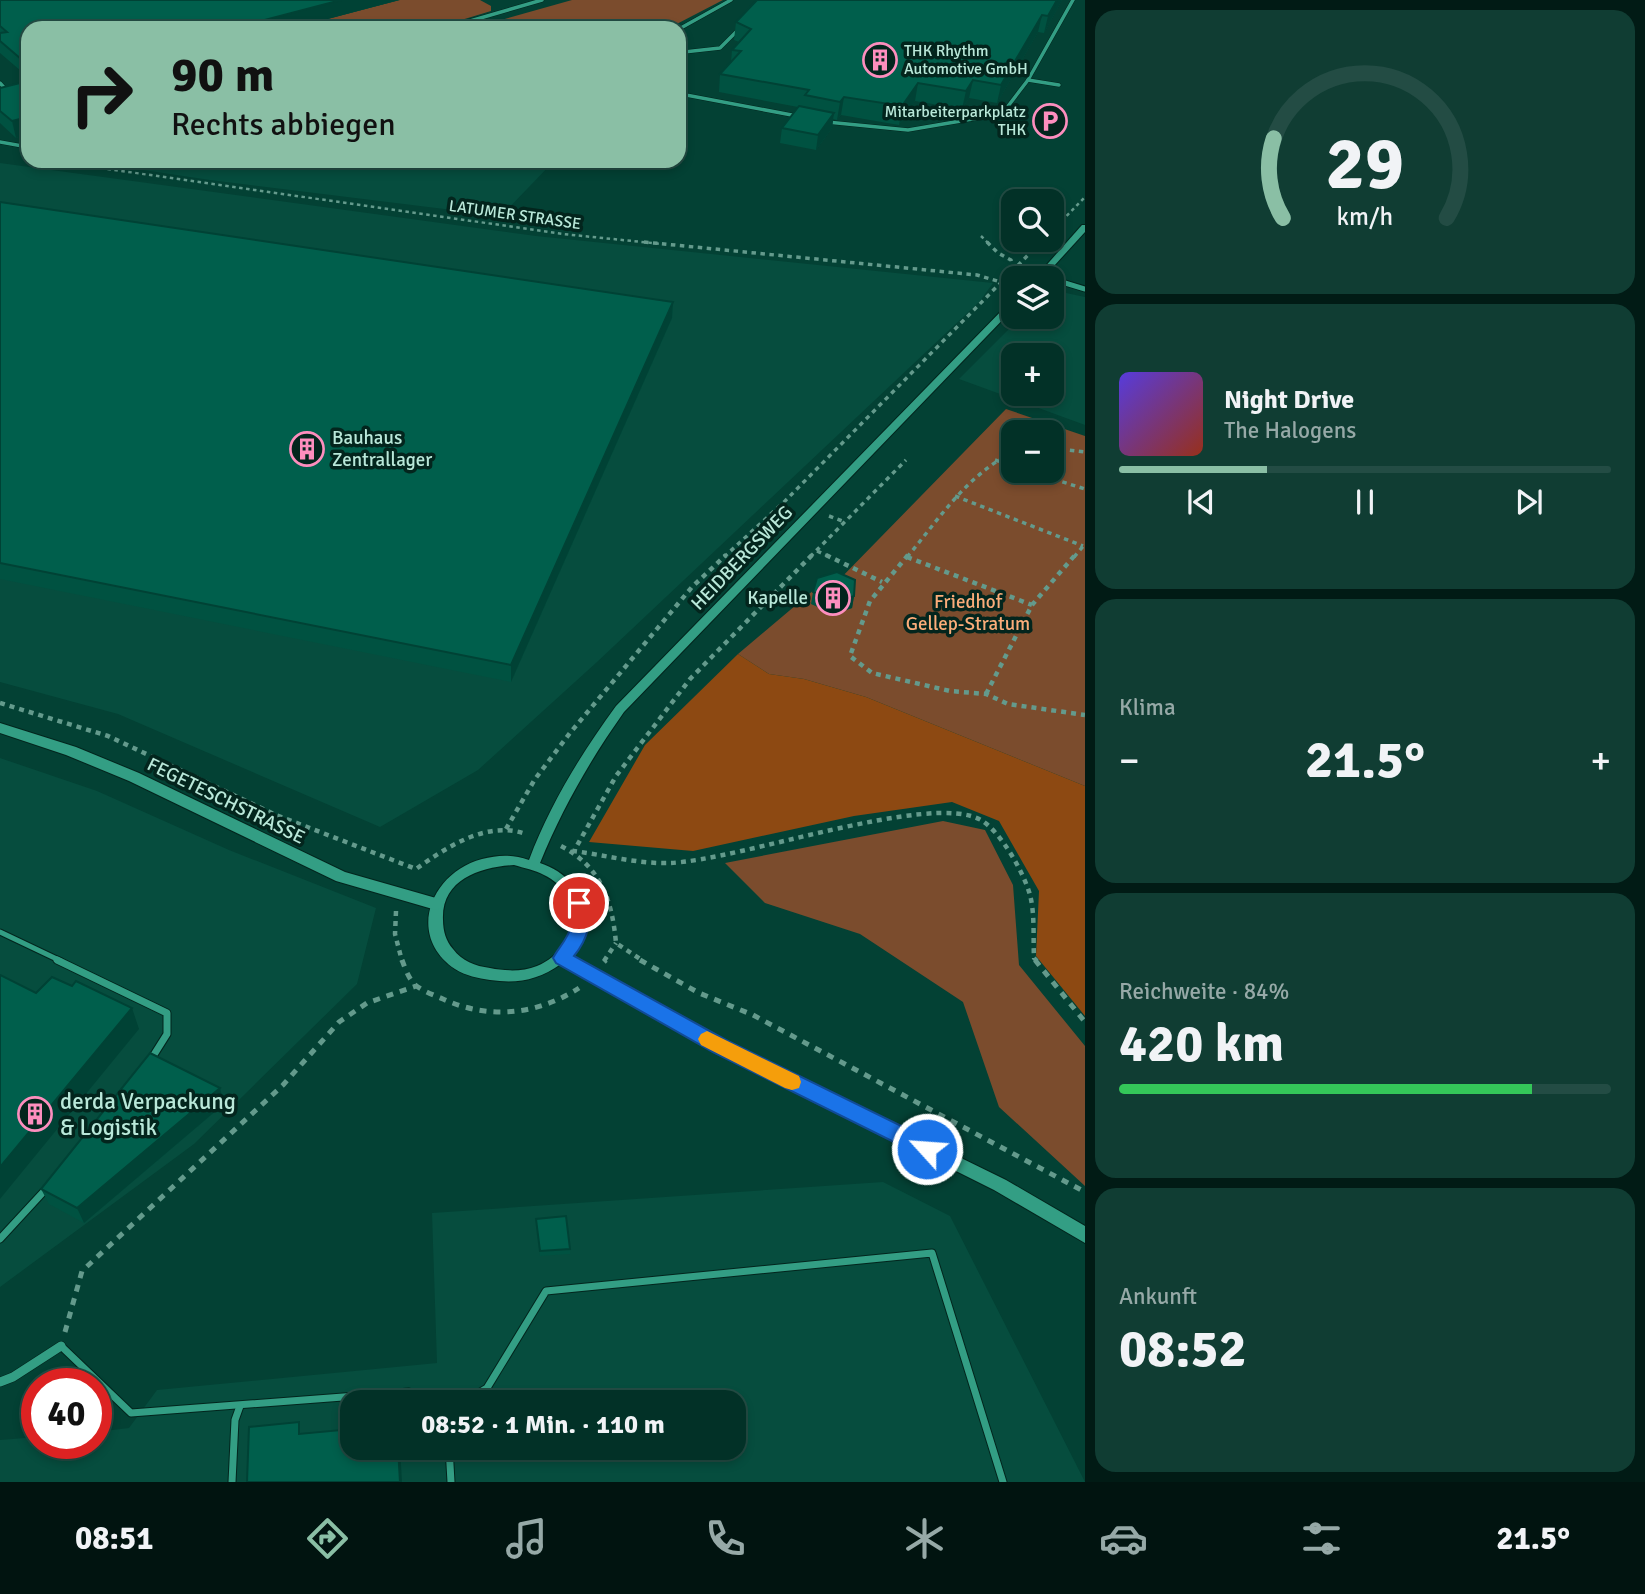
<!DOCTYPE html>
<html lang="de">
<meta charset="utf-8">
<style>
:root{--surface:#023127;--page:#103d33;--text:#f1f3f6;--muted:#96a9a7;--line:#234c44;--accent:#8abfa5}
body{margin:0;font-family:Signika,sans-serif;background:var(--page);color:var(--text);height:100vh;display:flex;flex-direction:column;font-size:26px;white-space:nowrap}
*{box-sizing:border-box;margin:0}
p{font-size:23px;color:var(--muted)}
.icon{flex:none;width:38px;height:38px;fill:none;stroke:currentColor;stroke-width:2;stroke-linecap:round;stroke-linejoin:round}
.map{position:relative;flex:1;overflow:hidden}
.details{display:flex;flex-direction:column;gap:10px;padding:10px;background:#011b15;width:560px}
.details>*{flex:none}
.banner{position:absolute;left:21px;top:21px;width:665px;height:147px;border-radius:21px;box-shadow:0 4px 10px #0003,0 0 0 2px var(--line);background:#8abfa5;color:#111;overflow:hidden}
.fabs{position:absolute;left:1001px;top:189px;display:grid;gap:14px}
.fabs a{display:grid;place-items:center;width:63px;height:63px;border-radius:14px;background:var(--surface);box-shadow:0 4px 10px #0003,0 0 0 2px var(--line);font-size:35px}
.speed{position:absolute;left:21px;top:1368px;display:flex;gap:14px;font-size:35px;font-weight:700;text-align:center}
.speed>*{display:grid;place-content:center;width:91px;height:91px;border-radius:50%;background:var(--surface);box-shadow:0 4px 10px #0003,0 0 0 2px var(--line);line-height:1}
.speed .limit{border:10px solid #d22;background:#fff;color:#111}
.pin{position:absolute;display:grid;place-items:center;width:60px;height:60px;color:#fff;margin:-30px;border:4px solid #fff;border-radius:50%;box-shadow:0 2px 7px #0007}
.me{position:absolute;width:77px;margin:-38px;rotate:296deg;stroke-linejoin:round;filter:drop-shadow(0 0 5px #0008)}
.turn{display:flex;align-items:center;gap:24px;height:147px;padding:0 35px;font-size:32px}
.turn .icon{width:91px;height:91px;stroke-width:2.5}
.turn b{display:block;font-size:49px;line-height:60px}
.big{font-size:52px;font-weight:700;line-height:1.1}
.details .card{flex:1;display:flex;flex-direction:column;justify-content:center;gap:10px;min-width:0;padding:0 24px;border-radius:21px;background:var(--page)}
.details .dial{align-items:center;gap:0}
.dial svg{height:182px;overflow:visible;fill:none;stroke:var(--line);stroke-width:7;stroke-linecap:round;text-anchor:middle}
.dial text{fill:var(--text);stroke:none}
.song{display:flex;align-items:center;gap:21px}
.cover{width:84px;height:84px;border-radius:10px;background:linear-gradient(135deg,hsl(250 70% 55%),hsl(10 70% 35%))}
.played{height:7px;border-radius:4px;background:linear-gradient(90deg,var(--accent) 30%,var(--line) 30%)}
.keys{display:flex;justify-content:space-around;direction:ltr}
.heat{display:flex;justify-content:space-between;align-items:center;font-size:38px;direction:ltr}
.charge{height:10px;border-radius:5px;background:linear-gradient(90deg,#34c759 84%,var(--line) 0)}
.trip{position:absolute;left:340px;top:1390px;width:406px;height:70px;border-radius:21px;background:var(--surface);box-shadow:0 4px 10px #0003,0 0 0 2px var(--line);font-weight:700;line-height:70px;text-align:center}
.dock{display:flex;height:112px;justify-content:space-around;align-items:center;background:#011410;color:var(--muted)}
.dock .icon{width:49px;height:49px}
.dock .selected{color:var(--accent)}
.dock b{font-size:32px;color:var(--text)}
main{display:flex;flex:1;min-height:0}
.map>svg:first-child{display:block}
.built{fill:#064d3e;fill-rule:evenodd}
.green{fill:#7b4c2d;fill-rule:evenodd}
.forest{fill:#8d4912}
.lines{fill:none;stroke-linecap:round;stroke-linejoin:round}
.service-far2-casing{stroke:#03251d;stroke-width:4.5}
.service-far1-casing{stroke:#03251d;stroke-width:7}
.service-casing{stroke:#03251d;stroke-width:9}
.minor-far1-casing{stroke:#03251d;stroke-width:7}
.minor-casing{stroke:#03251d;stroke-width:10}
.tertiary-casing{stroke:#03251d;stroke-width:2}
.secondary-casing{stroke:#03251d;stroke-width:2}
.path-far3{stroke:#649a8c;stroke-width:2.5;stroke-dasharray:3.5 3.5;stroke-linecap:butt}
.path-far2{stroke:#649a8c;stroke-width:3.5;stroke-dasharray:4.5 4.5;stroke-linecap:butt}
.path-far1{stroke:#649a8c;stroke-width:4.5;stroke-dasharray:5 5;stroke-linecap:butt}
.path{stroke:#649a8c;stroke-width:5;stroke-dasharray:7 7;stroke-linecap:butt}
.service-far2{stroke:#339e84;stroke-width:3.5}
.service-far1{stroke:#339e84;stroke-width:5}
.service{stroke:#339e84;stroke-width:7}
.minor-far1{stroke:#339e84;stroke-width:5}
.minor{stroke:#339e84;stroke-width:9}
.tertiary{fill:#339e84;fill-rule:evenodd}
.secondary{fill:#339e84;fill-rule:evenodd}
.wall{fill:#005241}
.shaded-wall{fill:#004235}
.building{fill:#005f4c;stroke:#004235;stroke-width:2}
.route{fill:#1a73e8;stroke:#114b97;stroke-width:2}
.slow{fill:#f59e0b}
.labels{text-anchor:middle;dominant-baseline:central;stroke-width:7;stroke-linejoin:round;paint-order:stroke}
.far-poi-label{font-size:16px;fill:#b9e8d9;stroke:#03251d;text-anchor:start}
.far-street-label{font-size:16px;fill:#b9e8d9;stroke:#03251d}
.poi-label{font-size:19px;fill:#b9e8d9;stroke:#03251d;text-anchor:start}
.street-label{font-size:19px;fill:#b9e8d9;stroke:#03251d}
.park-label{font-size:19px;fill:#fbad7a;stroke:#03251d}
.near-poi-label{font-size:23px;fill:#b9e8d9;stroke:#03251d;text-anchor:start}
</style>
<main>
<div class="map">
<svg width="1085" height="1482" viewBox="0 0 1085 1482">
<rect width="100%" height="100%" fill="#034134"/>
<g class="built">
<path d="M83 161H554L501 216 210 180Z"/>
<path d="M0 163 536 236 993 283 980 301 597 662 478 770 380 827 118 714 0 682Z"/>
<path d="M1052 290 1085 297V425L959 379 1021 317H1052ZM1052 355V394H1013V355Z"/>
<path d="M0 758 97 791 229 850 376 908 357 984 194 1144 0 1287Z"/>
<path d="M883 1182 950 1216 1085 1482H0V1440L37 1437V1444H96V1432L129 1428 157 1390 437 1363 432 1213ZM352 1402H733V1447H352Z"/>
</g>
<g class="green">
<path d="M400 0H480L491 6V11L435 28H324L315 22Z"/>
<path d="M572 0H723L669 28H473Z"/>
<path d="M1006 409 1085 436V786L866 697 804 679 769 674 738 654 815 589 812 604 834 614 835 584ZM1013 432H1052V471H1013Z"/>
<path d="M943 821 985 830 1013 885 1019 965 1085 1046V1186L999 1107 963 1002 860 934 765 903 725 863Z"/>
</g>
<path class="forest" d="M738 654 769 674 804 679 866 697 1085 786V1016L1036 956 1039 891 999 821 952 802 854 816 693 851 589 842 645 745Z"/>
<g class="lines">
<g class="service-far2-casing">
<g id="service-far2">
<path d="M446 28 542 0"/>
<path d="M740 28 720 48 684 52 686 95 797 116"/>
<path d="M679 29 731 0"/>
<path d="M1028 80 1059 85"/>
<path d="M0 83 8 92 0 95"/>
<path d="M827 122 908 130 1002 114 1028 80 1073 0"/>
<path d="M0 142 28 147"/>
</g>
</g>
<g class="service-far1-casing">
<path id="service-far1" d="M0 932 61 961"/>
</g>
<g class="service-casing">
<g id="service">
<path d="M57 960 167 1013V1034L150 1061"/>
<path d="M0 1239 47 1188"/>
<path d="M61 1346 131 1413 409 1392 429 1402"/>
<path d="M464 1402 487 1388 546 1291 932 1253 1003 1482"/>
<path d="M449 1447 451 1482"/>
<path d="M232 1482 235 1420 240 1406"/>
</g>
</g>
<g class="minor-far1-casing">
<path id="minor-far1" d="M1052 279 1085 289"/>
</g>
<g class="minor-casing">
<path id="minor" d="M0 1382 13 1377 61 1346"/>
</g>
<g class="tertiary-casing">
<g id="tertiary">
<path d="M1082 225H1085V232L1043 278H1035Z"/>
<path d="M1013 301V309L624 712C590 760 562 809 540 863 571 873 596 904 583 937 580 944 574 950 570 956L724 1042 1006 1180 1085 1226V1243L994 1190 714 1050 561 964C538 980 518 984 490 980 478 978 466 976 455 969 406 936 430 873 482 859 498 855 512 854 529 860 550 804 581 754 616 706L1010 302ZM514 865C524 868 535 870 544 875 587 896 578 949 537 966 522 972 505 971 490 968 475 966 462 961 453 949 446 941 443 931 443 920 441 879 481 867 514 865Z"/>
</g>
</g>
<g class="secondary-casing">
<path id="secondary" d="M0 723 76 747 139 773 345 872 436 898 441 900 444 904 441 908 436 910 336 881 129 781 66 755 0 733Z"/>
</g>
<g class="path-far3">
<path d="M52 161 563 234 662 244"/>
<path d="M1052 231 1085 197"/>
<path d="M981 236 989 244"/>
<path d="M1039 244 1043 240"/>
</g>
<g class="path-far2">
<path d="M644 242 977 275 1001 282"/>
<path d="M987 242 998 253 1011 260 1013 269"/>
<path d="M1052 448 1085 452"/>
<path d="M995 460 1013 466"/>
<path d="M1028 471 1085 489"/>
<path d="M955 496 1083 546"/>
<path d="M829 516 845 522"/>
<path d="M817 551 830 557"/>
<path d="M724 557 785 501 1041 242"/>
<path d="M810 557 906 460"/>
<path d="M907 557C940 518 966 476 1013 452"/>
<path d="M1074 557 1085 544"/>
</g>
<g class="path-far1">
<path d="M812 555 690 679 616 776 574 851C604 855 638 864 669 863 738 861 930 791 981 820 1001 832 1024 873 1030 895 1035 914 1033 938 1034 958L1037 961"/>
<path d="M826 555 882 582"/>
<path d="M908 555 870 601 850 656 872 673 950 691 986 694 1008 704 1085 715"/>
<path d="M907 557 1032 605"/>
<path d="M986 694 1032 605 1075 555"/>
<path d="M0 703 108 736 276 815 416 869C447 847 487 820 526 834"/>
<path d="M506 829 535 779 570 733 692 587 726 555"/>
<path d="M561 846C601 867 612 900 616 943L643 961"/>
<path d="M396 911 395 934 402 961"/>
<path d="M604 961 616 943"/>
</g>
<g class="path">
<path d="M402 960C405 968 408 977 414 984 422 991 434 995 443 999 489 1020 537 1015 579 988"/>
<path d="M640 960 699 993 753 1015 1085 1192"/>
<path d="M1035 960 1085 1022"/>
<path d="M604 962 606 960"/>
<path d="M65 1332 82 1271 283 1085 339 1022 367 1003 416 986"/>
</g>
<use href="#service-far2" class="service-far2"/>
<use href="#service-far1" class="service-far1"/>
<use href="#service" class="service"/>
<use href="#minor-far1" class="minor-far1"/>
<use href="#minor" class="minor"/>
<use href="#tertiary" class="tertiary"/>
<use href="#secondary" class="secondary"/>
</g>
<g class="wall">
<path d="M0 0H399L294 28H28V77L0 53Z"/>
<path d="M757 0H1062L1044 33 1038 32 997 103 969 98 962 109 915 101 899 125 841 115 837 120 833 119 832 128 816 150 780 143 782 128 798 107 719 92 720 74 731 62 732 50 739 42 734 40 736 22Z"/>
<path d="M28 81V134L16 138 0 123V88Z"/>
<path d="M0 202 673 302 672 318 511 682 0 579Z"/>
<path d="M813 592 854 596 852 608 834 614 811 604Z"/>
<path d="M220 1088 224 1104 84 1223 49 1204 41 1189Z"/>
<path d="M536 1224 570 1249V1254L540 1256Z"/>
</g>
<g class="shaded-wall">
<path d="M341 0H399L294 28H234Z"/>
<path d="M1057 0H1062L1044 33 1048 16Z"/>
<path d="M1042 15 1038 32 997 103 1001 85Z"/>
<path d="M973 80 969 98 962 109 966 91Z"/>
<path d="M918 83 915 101 899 125 902 106Z"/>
<path d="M844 97 841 115 837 120 840 102Z"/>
<path d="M834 113 832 128 816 150 818 135Z"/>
<path d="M28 117V134L16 138 12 121Z"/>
<path d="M673 302 672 318 511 682V665Z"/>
<path d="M854 596 852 608 834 614 837 603Z"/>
<path d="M132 1008 139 1029 0 1199V1167Z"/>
<path d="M220 1088 224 1104 84 1223 77 1208Z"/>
<path d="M398 1447H400L402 1482H400Z"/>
</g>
<g class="building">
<path d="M0 0H341L234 28H28V65L0 41V33L7 32 0 26Z"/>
<path d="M757 0H1057L1048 16 1042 15 1001 85 973 80 966 91 918 83 902 106 844 97 840 102 805 95 809 90 720 74 741 51 732 50 751 29 736 22Z"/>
<path d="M28 81V117L12 121 0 111V88Z"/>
<path d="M799 106 834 113 818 135 782 128Z"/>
<path d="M0 202 673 302 511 665 0 563Z"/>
<path d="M837 572 855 580 854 596 837 603 813 592 817 578Z"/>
<path d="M0 975 36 993 52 977 72 986 76 981 132 1008 0 1167Z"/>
<path d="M150 1053 220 1088 77 1208 41 1189Z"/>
<path d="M566 1216 570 1249 540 1251 536 1219Z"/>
<path d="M299 1422V1434L352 1429V1447H398L400 1482H247L249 1427Z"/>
</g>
<path class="route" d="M579 896 585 898C595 918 587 940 574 956L726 1040 934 1142 937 1149 934 1155 927 1158 920 1155 713 1052 556 963 553 958C559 947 567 940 571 927 573 917 568 908 573 898Z"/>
<path class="slow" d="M707 1031 799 1076 801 1082 799 1088 792 1090 785 1088 701 1045 698 1039 701 1034Z"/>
<defs>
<g id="building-ring" transform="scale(1.75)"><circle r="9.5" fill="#03251d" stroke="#fd8ebe" stroke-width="1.5"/><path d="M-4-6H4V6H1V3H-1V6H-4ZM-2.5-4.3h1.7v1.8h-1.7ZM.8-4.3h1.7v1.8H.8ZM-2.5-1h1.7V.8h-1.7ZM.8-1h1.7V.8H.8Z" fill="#fd8ebe"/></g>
<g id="parking-ring" transform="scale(1.75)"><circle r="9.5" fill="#03251d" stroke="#fd8ebe" stroke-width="1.5"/><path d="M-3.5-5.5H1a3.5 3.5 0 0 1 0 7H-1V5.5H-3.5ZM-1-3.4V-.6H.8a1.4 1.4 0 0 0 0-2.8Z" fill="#fd8ebe"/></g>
</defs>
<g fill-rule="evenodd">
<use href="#building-ring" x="880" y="60"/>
<use href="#parking-ring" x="1050" y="121"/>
<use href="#building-ring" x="307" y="449"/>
<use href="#building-ring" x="833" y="598"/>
<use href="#building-ring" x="35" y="1114"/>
</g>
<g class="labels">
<g class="far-poi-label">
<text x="904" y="51">THK Rhythm<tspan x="904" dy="18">Automotive GmbH</tspan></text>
<text x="1026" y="112" text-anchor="end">Mitarbeiterparkplatz<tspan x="1026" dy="18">THK</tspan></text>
</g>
<g class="far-street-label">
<text transform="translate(515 215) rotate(8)">LATUMER STRASSE</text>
</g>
<g class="poi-label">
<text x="332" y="438">Bauhaus<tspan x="332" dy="22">Zentrallager</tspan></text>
<text x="808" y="598" text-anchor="end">Kapelle</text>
</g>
<g class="street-label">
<text transform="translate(742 558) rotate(-46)">HEIDBERGSWEG</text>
<text transform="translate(226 801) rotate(26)">FEGETESCHSTRASSE</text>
</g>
<g class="park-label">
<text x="968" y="602">Friedhof<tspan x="968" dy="22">Gellep-Stratum</tspan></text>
</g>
<g class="near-poi-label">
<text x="60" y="1101">derda Verpackung<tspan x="60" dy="26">&amp; Logistik</tspan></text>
</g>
</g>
</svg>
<div class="fabs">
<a><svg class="icon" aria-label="search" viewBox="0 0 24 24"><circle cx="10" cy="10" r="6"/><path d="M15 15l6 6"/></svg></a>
<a><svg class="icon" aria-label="layers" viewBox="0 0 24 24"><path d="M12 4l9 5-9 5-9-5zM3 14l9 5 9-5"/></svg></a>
<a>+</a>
<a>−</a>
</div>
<div class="speed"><div class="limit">40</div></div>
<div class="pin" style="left:579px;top:903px;background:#d93025"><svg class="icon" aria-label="arrive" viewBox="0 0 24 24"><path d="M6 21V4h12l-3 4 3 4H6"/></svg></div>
<svg class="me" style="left:927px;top:1149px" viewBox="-20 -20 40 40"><circle r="17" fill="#1a73e8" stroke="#fff" stroke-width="3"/><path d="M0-11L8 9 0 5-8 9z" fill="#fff"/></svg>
<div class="trip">08:52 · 1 Min. · 110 m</div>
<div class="banner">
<div class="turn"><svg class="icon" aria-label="right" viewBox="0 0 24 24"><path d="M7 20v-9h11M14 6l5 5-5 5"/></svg><div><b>90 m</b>Rechts abbiegen</div></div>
</div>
</div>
<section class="details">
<div class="card dial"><svg viewBox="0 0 100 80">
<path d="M14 69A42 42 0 1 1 86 69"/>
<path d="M14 69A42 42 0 0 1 10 34" stroke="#8abfa5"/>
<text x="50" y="56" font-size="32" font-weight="700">29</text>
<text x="50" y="72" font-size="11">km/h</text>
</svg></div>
<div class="card">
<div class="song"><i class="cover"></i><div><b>Night Drive</b><p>The Halogens</p></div></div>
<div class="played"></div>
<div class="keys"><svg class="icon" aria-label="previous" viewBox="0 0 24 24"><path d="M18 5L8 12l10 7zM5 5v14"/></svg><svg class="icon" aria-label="pause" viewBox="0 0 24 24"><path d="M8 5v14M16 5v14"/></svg><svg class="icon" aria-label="next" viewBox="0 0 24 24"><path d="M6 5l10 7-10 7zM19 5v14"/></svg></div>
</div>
<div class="card"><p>Klima</p>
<div class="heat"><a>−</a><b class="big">21.5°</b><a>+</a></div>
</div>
<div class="card"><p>Reichweite · 84%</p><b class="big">420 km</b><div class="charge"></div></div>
<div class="card"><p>Ankunft</p><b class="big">08:52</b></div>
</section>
</main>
<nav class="dock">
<b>08:51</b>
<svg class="icon selected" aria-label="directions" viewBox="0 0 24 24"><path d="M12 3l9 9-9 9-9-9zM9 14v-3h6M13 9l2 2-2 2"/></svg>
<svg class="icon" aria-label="music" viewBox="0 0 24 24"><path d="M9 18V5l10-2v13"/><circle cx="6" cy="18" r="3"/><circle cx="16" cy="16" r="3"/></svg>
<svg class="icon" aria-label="phone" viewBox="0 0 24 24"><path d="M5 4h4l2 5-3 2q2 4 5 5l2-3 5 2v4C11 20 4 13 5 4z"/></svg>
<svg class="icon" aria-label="climate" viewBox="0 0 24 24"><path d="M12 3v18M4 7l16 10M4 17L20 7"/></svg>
<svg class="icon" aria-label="car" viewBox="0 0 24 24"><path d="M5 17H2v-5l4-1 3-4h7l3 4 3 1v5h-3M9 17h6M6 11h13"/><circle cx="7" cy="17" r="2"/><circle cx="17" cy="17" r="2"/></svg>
<svg class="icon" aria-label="filters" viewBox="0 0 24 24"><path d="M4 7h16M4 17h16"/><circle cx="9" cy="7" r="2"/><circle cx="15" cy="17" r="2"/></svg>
<b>21.5°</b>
</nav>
